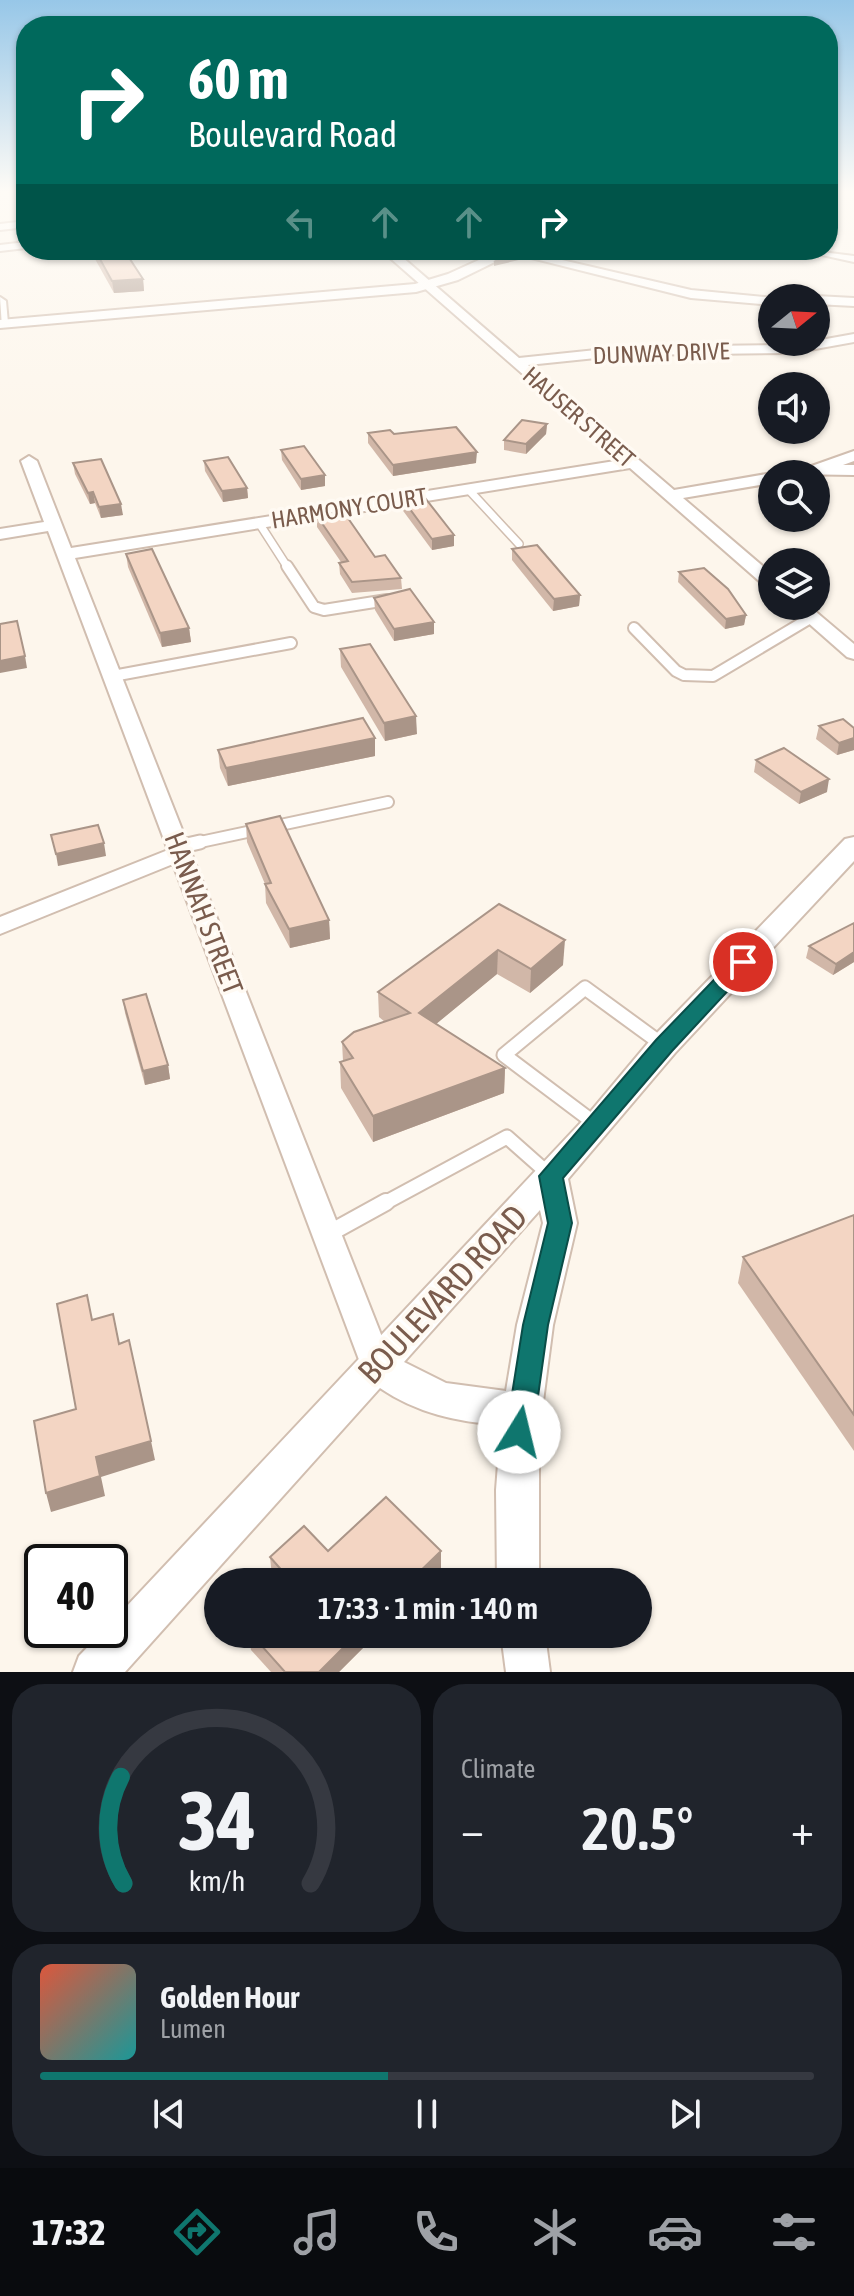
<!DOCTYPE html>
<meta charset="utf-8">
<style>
:root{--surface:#171b24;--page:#20242c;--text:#f1f3f6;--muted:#9ea1a6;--line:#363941;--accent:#0f766e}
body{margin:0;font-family:"Asap Condensed",sans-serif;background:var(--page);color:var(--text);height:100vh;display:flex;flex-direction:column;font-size:30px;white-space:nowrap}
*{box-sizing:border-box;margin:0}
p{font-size:26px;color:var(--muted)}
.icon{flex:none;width:44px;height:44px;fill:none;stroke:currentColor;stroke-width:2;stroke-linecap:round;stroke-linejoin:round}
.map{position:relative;height:1672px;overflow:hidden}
.details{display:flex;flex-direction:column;gap:12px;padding:12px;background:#0d0f14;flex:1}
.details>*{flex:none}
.banner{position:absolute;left:16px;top:16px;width:822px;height:244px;border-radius:32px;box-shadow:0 2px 6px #0004;background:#00695c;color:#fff;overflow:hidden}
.needle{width:52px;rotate:72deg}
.fabs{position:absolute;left:758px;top:284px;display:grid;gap:16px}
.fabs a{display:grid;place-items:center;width:72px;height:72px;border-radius:50%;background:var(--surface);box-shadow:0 2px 6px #0004;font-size:40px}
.speed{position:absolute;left:24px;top:1544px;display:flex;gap:16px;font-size:40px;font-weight:700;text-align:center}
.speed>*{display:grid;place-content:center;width:104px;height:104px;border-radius:50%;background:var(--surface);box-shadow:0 2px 6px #0004;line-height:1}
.speed .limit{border:4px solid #111;border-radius:12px;background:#fff;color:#111}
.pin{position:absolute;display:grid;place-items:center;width:68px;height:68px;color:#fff;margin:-34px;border:4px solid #fff;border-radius:50%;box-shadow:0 2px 8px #0007}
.me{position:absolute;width:88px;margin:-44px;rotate:9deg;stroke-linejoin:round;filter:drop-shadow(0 0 6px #0008)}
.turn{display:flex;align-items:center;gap:28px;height:168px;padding:0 40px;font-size:36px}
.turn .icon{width:104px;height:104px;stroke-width:2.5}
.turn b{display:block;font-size:56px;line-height:68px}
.lanes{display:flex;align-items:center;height:76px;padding:0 40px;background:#0003;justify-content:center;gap:40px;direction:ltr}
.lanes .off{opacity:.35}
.big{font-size:60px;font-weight:600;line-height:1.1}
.details .card{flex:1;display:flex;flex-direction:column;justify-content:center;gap:12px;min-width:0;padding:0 28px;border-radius:32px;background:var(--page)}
.details .dial{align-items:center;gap:0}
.dial svg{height:208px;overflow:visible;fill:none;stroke:var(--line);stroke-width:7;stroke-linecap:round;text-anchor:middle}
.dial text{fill:var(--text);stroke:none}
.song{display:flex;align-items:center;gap:24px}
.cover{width:96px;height:96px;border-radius:12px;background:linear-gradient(135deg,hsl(10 70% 55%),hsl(180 70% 35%))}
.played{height:8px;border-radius:4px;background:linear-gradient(90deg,var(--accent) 45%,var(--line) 45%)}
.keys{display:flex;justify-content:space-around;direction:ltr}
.heat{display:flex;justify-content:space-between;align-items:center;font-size:44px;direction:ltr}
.details .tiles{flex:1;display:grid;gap:12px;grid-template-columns:1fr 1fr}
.card:last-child{grid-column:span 2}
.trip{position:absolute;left:204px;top:1568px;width:448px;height:80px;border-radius:40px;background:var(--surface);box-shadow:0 2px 6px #0004;font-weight:600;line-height:80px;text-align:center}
.dock{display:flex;height:128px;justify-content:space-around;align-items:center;background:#090b0e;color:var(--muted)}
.dock .icon{width:56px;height:56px}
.dock .active{color:var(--accent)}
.dock b{font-size:36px;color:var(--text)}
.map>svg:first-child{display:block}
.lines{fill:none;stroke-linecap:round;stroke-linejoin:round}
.service-far3-casing{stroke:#d1beb0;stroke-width:10}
.service-far2-casing{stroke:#d1beb0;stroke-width:14}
.service-far1-casing{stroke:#d1beb0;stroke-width:17}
.service-casing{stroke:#d1beb0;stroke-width:20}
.minor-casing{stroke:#d1beb0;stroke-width:4}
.tertiary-casing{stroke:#d1beb0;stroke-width:4}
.service-far3{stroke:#fff;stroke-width:7}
.service-far2{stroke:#fff;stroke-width:10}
.service-far1{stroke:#fff;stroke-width:13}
.service{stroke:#fff;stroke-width:16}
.minor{fill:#fff;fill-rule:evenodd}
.tertiary{fill:#fff;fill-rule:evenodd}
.wall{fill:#d1b7a8}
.shaded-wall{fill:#aa9588}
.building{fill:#f3d5c3;stroke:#aa9588;stroke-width:2}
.route{fill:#0f766e;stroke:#0a4d48;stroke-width:2}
.labels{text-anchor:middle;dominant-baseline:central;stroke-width:7;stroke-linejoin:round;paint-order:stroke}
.far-street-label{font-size:24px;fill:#7a5c4d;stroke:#fffaf3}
.street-label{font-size:28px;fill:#7a5c4d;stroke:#fffaf3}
.near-street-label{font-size:34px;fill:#7a5c4d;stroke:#fffaf3}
</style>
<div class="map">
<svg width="854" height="1672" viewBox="0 0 854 1672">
<rect width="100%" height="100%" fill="#fdf6ec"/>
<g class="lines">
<g class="service-far3-casing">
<g id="service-far3">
<path d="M468 489 519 544"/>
<path d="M259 523 288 568"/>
</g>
</g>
<g class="service-far2-casing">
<g id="service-far2">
<path d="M287 566 314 607 324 610 387 600"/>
<path d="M634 628 676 671 684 675 713 676 812 617"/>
<path d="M113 676 291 643"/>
<path d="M191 844 388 802"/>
</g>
</g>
<g class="service-far1-casing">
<g id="service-far1">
<path d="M178 847 200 842"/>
<path d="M597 1125 504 1055 585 988 663 1045"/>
<path d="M383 1204 507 1137 551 1176"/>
</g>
</g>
<g class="service-casing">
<path id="service" d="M328 1234 386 1202"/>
</g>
<g class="minor-casing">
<g id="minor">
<path d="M26 221V227L0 230V224Z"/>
<path d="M26 242V248L0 251V245Z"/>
<path d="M381 250H394L519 358 625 347 793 345 854 334V342L793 353 625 355 528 365 674 490 772 473 774 474 772 483 683 498 772 574V588L766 587 630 468 75 558 393 1365 388 1375 377 1379 366 1375 361 1365 173 864 0 934V917L168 850 48 531 0 539V529L44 522 21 461 29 456 37 461 71 548 621 460Z"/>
<path d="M519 250 691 290 775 298 772 305 691 298 503 251Z"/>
<path d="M806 250 854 256V262L808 252Z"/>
<path d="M816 296 854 298V306L816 304V298H811Z"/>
<path d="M0 297 6 301 8 323 2 327Z"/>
<path d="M854 451V461L843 465H854V475L789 474Z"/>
<path d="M789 606H809L854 644V659L847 657Z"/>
</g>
</g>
<g class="tertiary-casing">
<g id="tertiary">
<path d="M501 250H519L458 280 416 292 0 328V320L415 284 448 274Z"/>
<path d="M854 837V861L675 1053 568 1179 577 1223 553 1325 539 1432V1582H497L496 1490 501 1425C457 1422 417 1413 380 1388L125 1672H73L79 1656 104 1630H110V1624L586 1117 653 1037 845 839ZM540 1210 543 1223 517 1325 506 1391 446 1383 404 1362Z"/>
<path d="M501 1634H545L550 1672H506Z"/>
</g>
</g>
<use href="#service-far3" class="service-far3"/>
<use href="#service-far2" class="service-far2"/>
<use href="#service-far1" class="service-far1"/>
<use href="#service" class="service"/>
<use href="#minor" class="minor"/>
<use href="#tertiary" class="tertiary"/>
</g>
<g class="wall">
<path d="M90 250H124L143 279 144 291 114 293Z"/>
<path d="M448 250H494L473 259Z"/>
<path d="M523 250H560L546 253Z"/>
<path d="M547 424 546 434 526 454 504 450V440Z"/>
<path d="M368 433 394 434 476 463 393 476 368 443Z"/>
<path d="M281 450 325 475V486L301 490 282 460Z"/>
<path d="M204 461 247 488 248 498 223 502 205 471Z"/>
<path d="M73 463 123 515 101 518 95 503 90 504 75 474Z"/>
<path d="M401 497 454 535V546L432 550 401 508Z"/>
<path d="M317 516 375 557 401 578 402 589 352 593 340 574 339 563 341 562 317 527Z"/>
<path d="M512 549 580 595 579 606 553 611 512 560Z"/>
<path d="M126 554 189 628 191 642 162 647 128 567Z"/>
<path d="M679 572 746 615 744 625 725 629 678 582Z"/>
<path d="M374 598 434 622V634L394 641 375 610Z"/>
<path d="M340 649 417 734 385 741 341 667Z"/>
<path d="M819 726 854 728V750L837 755 816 739Z"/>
<path d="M375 738V756L228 786 220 768 218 750Z"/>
<path d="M756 760 827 792 799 804 754 772Z"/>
<path d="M246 824 329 920 330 939 290 948 266 903 265 884 247 842Z"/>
<path d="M499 904 563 965 530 993 497 974 436 1024 505 1068 504 1093 373 1142 341 1088 340 1062 343 1061 342 1042 385 1022 379 1017 378 992Z"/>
<path d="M854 923V962L833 975 806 958 809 946Z"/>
<path d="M123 1000 168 1065 170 1079 145 1085 125 1013Z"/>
<path d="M854 1215V1451L738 1283 743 1257Z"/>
<path d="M328 1551 441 1570 428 1582H277L272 1576 270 1557Z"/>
<path d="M249 1634H377L339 1672H271L251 1650Z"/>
</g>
<g class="shaded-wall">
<path d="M485 250H494L473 259V255Z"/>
<path d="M546 250H560L546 253Z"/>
<path d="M523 255V259L494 266V262Z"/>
<path d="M143 279 144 291 114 293 112 281Z"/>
<path d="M547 424 546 434 526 454V444Z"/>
<path d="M477 452 476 463 393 476V465Z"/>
<path d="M325 475V486L301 490V479Z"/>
<path d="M247 488 248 498 223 502 222 491Z"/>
<path d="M93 492 95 503 90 504 88 493Z"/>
<path d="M121 504 123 515 101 518 99 507Z"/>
<path d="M454 535V546L432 550V539Z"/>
<path d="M580 595 579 606 553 611 554 599Z"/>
<path d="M746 615 744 625 725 629 726 619Z"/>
<path d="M434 622V634L394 641V629Z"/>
<path d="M189 628 191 642 162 647 160 633Z"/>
<path d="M25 656 27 668 0 673V661Z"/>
<path d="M416 716 417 734 385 741 384 723Z"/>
<path d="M375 738V756L228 786 226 768Z"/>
<path d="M854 738V750L837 755 839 743Z"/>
<path d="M829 779 827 792 799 804 801 792Z"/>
<path d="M104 843 106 856 58 866 56 854Z"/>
<path d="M329 920 330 939 290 948 289 929Z"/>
<path d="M565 940 563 965 530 993 531 969Z"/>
<path d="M498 950 497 974 419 1038V1013Z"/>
<path d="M854 952V962L833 975 836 964Z"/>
<path d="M168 1065 170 1079 145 1085 143 1071Z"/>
<path d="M505 1068 504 1093 373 1142V1116Z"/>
<path d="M151 1441 155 1460 101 1477 105 1496 51 1512 46 1493 96 1457Z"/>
<path d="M441 1551V1570L428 1582H409Z"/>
<path d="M357 1634H377L339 1672H319Z"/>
</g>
<g class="building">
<path d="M95 250H124L143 279 112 281Z"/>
<path d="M459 250H485L473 255Z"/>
<path d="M513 252 523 255 494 262Z"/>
<path d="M522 420 547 424 526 444 504 440Z"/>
<path d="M456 427 477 452 393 465 368 433 390 430 394 434Z"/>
<path d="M304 446 325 475 301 479 281 450Z"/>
<path d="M228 457 247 488 222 491 204 461Z"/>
<path d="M101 459 121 504 99 507 93 492 88 493 73 463Z"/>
<path d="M422 494 454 535 432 539 401 497Z"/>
<path d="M343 511 375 557 385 555 401 578 352 582 339 563 348 561 317 516Z"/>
<path d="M537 545 580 595 554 599 512 549Z"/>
<path d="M152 549 189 628 160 633 126 554Z"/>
<path d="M704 568 728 589 746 615 726 619 679 572Z"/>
<path d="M410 589 434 622 394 629 374 598Z"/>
<path d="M17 621 25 656 0 661V624Z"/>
<path d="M370 644 416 716 384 723 340 649Z"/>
<path d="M363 718 375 738 226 768 218 750Z"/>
<path d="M843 719 854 728V738L839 743 819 726Z"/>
<path d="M784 748 829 779 801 792 756 760Z"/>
<path d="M280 816 329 920 289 929 265 884 271 883 246 824Z"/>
<path d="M98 825 104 843 56 854 51 835Z"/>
<path d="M499 904 565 940 531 969 498 950 419 1013 505 1068 373 1116 340 1062 353 1058 342 1042 354 1032 410 1013 378 992Z"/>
<path d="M854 923V952L836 964 809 946Z"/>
<path d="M146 994 168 1065 143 1071 123 1000Z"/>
<path d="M854 1215V1415L743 1257Z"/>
<path d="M87 1295 92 1320 113 1314 119 1344 129 1340 151 1441 96 1457 100 1476 46 1493 34 1421 76 1409 57 1304Z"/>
<path d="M386 1497 441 1551 409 1582H292L270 1557 304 1526 328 1551Z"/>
<path d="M251 1634H357L319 1672H285Z"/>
</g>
<linearGradient id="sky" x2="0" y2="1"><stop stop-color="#97c7e8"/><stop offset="0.45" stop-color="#fefbf6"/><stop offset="1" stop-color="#fefbf6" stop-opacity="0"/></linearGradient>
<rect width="854" height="425" fill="url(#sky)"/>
<path class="route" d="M743 955 750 957 753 962 750 967 672 1051 563 1178 572 1223 548 1325 533 1432 529 1441 519 1444 510 1441 506 1432 523 1325 548 1223 539 1176 656 1040 736 957Z"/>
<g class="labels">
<g class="far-street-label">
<text transform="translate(661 353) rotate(-2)">DUNWAY DRIVE</text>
<text transform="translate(579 417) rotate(41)">HAUSER STREET</text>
<text transform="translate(349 508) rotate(-9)">HARMONY COURT</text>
</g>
<g class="street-label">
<text transform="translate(204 913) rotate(69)">HANNAH STREET</text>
</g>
<g class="near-street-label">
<text transform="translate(442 1294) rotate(-47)">BOULEVARD ROAD</text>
</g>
</g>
</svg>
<div class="fabs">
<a><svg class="needle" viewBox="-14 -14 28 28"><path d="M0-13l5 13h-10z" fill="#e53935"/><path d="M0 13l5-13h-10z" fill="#9ea1a6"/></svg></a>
<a><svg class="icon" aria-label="sound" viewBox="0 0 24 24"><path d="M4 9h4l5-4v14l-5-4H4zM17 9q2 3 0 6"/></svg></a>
<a><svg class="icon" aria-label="search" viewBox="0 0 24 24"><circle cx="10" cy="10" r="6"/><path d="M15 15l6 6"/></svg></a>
<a><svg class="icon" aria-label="layers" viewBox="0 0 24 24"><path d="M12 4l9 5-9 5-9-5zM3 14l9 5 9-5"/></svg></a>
</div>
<div class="speed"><div class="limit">40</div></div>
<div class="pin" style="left:743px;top:962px;background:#d93025"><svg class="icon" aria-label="arrive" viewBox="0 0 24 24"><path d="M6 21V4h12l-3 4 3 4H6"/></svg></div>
<svg class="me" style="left:519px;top:1432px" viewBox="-20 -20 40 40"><circle r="19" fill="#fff"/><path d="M0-13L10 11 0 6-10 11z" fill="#0f766e"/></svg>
<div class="trip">17:33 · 1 min · 140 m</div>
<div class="banner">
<div class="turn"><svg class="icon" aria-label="right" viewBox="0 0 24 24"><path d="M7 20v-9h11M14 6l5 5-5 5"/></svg><div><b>60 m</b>Boulevard Road</div></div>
<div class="lanes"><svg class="icon off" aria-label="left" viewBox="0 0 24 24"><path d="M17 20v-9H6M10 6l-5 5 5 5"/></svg><svg class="icon off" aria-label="ahead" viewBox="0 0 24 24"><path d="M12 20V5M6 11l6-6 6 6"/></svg><svg class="icon off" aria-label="ahead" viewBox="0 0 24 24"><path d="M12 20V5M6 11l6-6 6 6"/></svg><svg class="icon" aria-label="right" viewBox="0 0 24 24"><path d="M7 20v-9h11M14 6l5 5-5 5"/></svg></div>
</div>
</div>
<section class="details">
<div class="tiles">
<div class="card dial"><svg viewBox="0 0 100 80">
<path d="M14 69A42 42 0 1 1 86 69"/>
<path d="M14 69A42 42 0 0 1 13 28" stroke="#0f766e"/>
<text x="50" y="56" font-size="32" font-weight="700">34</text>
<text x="50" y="72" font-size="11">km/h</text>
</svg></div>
<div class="card"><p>Climate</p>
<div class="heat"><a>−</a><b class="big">20.5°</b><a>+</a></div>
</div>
<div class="card">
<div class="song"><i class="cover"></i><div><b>Golden Hour</b><p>Lumen</p></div></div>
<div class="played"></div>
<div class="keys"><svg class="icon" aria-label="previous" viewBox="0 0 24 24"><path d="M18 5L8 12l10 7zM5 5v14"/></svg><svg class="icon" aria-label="pause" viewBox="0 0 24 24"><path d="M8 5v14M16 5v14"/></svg><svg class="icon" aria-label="next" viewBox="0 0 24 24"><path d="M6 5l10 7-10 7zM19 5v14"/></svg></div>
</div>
</div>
</section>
<nav class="dock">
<b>17:32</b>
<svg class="icon active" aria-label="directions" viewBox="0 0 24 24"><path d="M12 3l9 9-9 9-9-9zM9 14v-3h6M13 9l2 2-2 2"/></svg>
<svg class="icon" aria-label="music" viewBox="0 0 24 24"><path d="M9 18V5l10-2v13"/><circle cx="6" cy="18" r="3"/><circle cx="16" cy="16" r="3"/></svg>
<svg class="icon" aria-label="phone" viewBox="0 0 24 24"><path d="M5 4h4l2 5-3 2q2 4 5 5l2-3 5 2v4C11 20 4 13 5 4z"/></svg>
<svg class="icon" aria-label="climate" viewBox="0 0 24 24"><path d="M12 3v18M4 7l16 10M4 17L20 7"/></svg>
<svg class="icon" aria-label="car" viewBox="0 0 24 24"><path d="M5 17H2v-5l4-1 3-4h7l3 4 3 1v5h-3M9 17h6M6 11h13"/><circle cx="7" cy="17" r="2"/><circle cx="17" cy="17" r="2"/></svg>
<svg class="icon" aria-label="filters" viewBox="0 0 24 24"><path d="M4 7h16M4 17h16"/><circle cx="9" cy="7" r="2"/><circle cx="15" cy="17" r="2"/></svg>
</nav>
